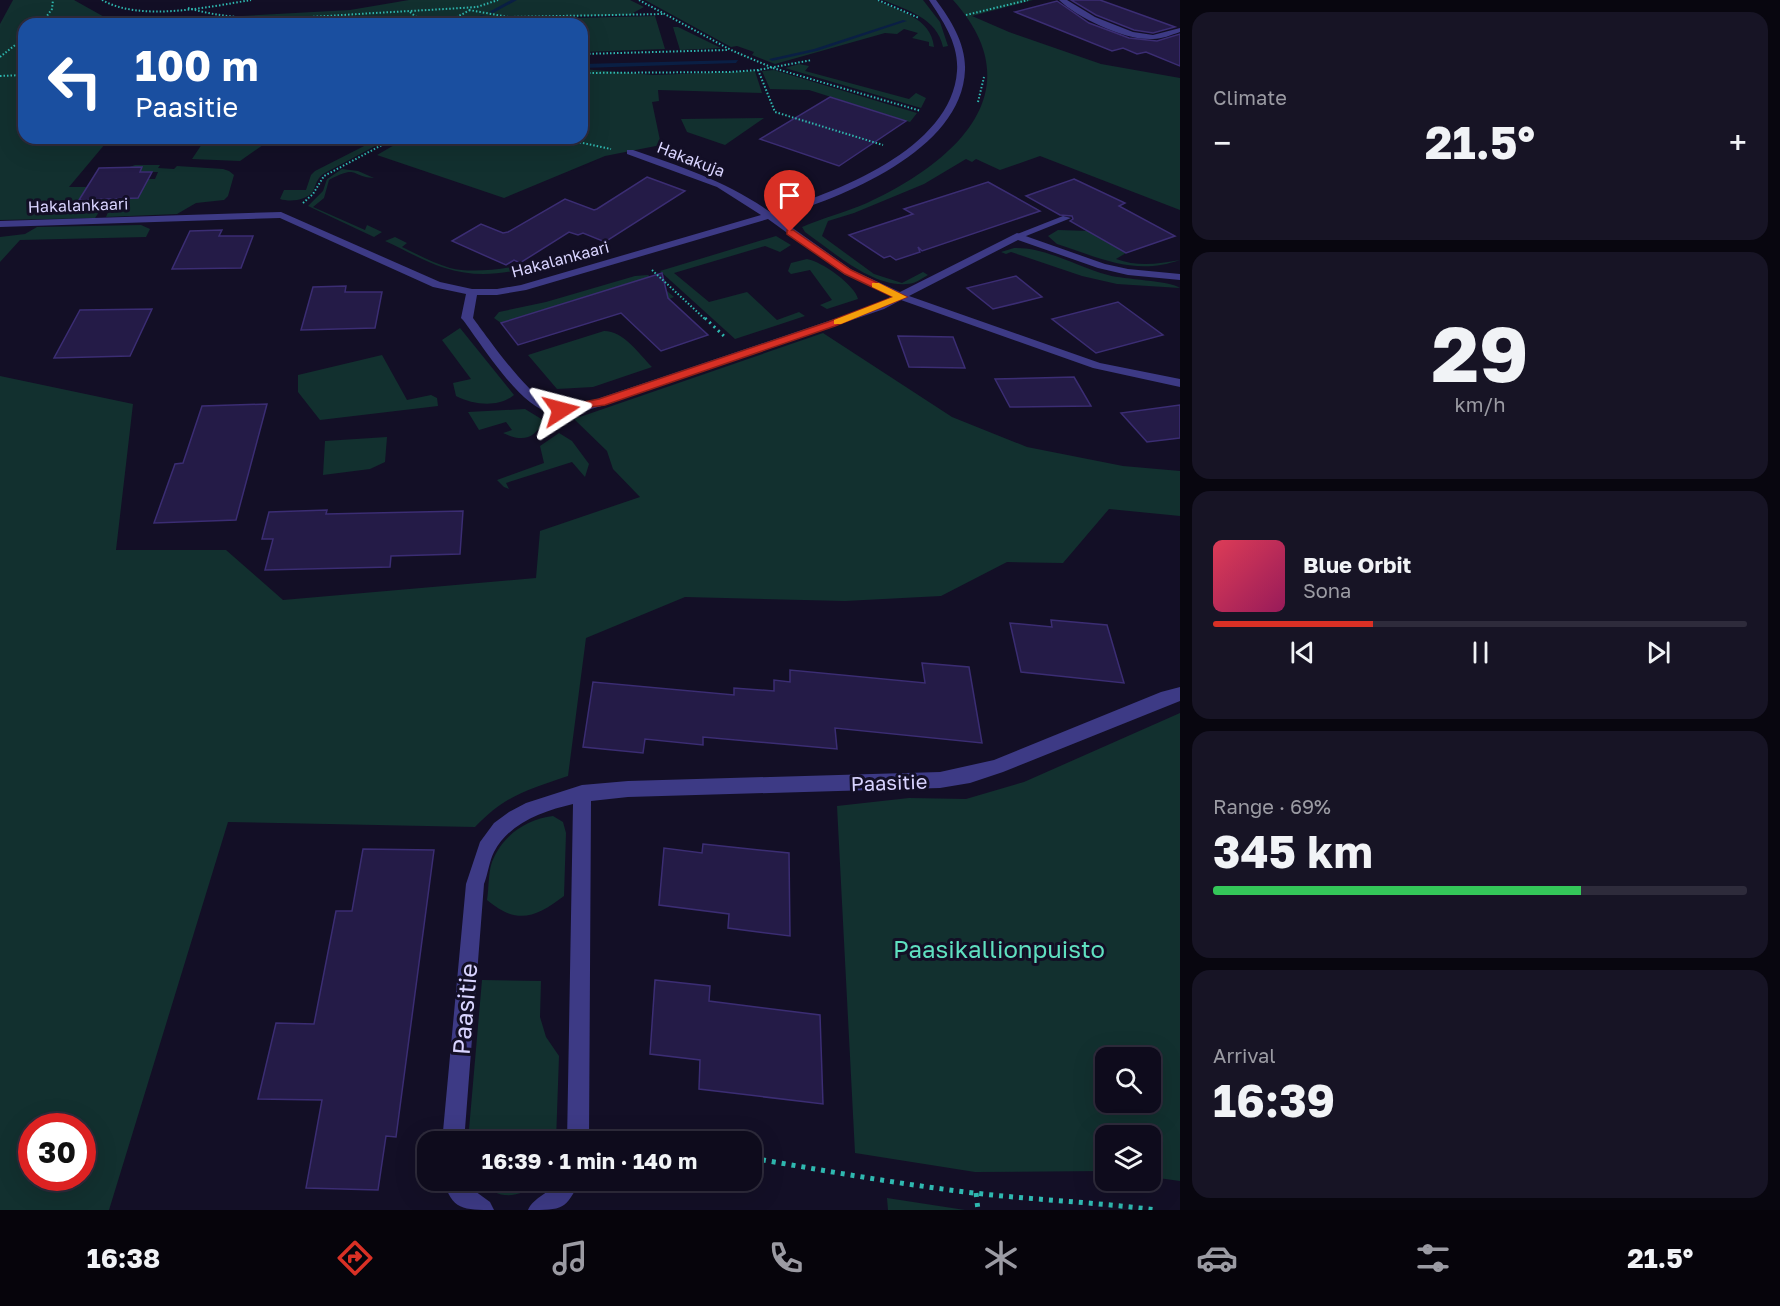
<!DOCTYPE html>
<meta charset="utf-8">
<style>
:root{--surface:#0e0b1c;--page:#171425;--text:#f1f3f6;--muted:#9b9ba3;--line:#2e2b3b;--accent:#d93025}
body{margin:0;font-family:"Golos Text",sans-serif;background:var(--page);color:var(--text);height:100vh;display:flex;flex-direction:column;font-size:22px;white-space:nowrap}
*{box-sizing:border-box;margin:0}
p{font-size:20px;color:var(--muted)}
.icon{flex:none;width:33px;height:33px;fill:none;stroke:currentColor;stroke-width:2;stroke-linecap:round;stroke-linejoin:round}
.map{position:relative;flex:1;overflow:hidden}
.sheet{display:flex;flex-direction:column;gap:12px;padding:12px;background:#08060f;width:600px}
.sheet>*{flex:none}
.banner{position:absolute;left:18px;top:18px;width:570px;height:126px;border-radius:18px;box-shadow:0 6px 24px #0002,0 0 0 2px var(--line);background:#1a4fa0;color:#fff;overflow:hidden}
.controls{position:absolute;left:1095px;top:1047px;display:grid;gap:12px}
.controls a{display:grid;place-items:center;width:66px;height:66px;border-radius:12px;background:var(--surface);box-shadow:0 6px 24px #0002,0 0 0 2px var(--line);font-size:30px}
.speed{position:absolute;left:18px;top:1113px;display:flex;gap:12px;font-size:30px;font-weight:700;text-align:center}
.speed>*{display:grid;place-content:center;width:78px;height:78px;border-radius:50%;background:var(--surface);box-shadow:0 6px 24px #0002,0 0 0 2px var(--line);line-height:1}
.speed .limit{border:9px solid #d22;background:#fff;color:#111}
.pin{position:absolute;display:grid;place-items:center;width:51px;height:51px;color:#fff;margin:-62px -26px;border-radius:50% 50% 50% 0;rotate:-45deg;box-shadow:0 0 6px #0007}
.pin .icon{rotate:45deg}
.me{position:absolute;width:66px;margin:-33px;rotate:81deg;stroke-linejoin:round;filter:drop-shadow(0 0 4px #0008)}
.turn{display:flex;align-items:center;gap:21px;height:126px;padding:0 18px;font-size:27px}
.turn .icon{width:78px;height:78px;stroke-width:2.5}
.turn b{display:block;font-size:42px;line-height:51px}
.big{font-size:45px;font-weight:700;line-height:1.1}
.sheet .tile{flex:1;display:flex;flex-direction:column;justify-content:center;gap:9px;min-width:0;padding:0 21px;border-radius:18px;background:var(--page)}
.sheet .dial{align-items:center;gap:0}
.dial b{font-size:78px;line-height:1}
.song{display:flex;align-items:center;gap:18px}
.cover{width:72px;height:72px;border-radius:9px;background:linear-gradient(135deg,hsl(350 70% 55%),hsl(330 70% 35%))}
.played{height:6px;border-radius:3px;background:linear-gradient(90deg,var(--accent) 30%,var(--line) 30%)}
.keys{display:flex;justify-content:space-around;direction:ltr}
.heat{display:flex;justify-content:space-between;align-items:center;font-size:33px;direction:ltr}
.charge{height:9px;border-radius:4px;background:linear-gradient(90deg,#34c759 69%,var(--line) 0)}
.trip{position:absolute;left:417px;top:1131px;width:345px;height:60px;border-radius:18px;background:var(--surface);box-shadow:0 6px 24px #0002,0 0 0 2px var(--line);font-weight:700;line-height:60px;text-align:center}
.tab-bar{display:flex;height:96px;justify-content:space-around;align-items:center;background:#06040b;color:var(--muted)}
.tab-bar .icon{width:42px;height:42px}
.tab-bar .current{color:var(--accent)}
.tab-bar b{font-size:27px;color:var(--text)}
main{display:flex;flex:1;min-height:0}
.map>svg:first-child{display:block}
.green{fill:#12302f;fill-rule:evenodd}
.lines{fill:none;stroke-linecap:round;stroke-linejoin:round}
.stream{fill:#0a1f44;fill-rule:evenodd}
.building{fill:#241b47;stroke:#3b2d73;stroke-width:1.5}
.path-far2{stroke:#2fb8b0;stroke-width:2;stroke-dasharray:1.5 2;stroke-linecap:butt}
.path-far1{stroke:#2fb8b0;stroke-width:3;stroke-dasharray:2 4;stroke-linecap:butt}
.path{stroke:#2fb8b0;stroke-width:5;stroke-dasharray:4 6;stroke-linecap:butt}
.service{fill:#3d3a85;fill-rule:evenodd}
.minor{fill:#3d3a85;fill-rule:evenodd}
.route{fill:#d93025;stroke:#8d1f18;stroke-width:1.5}
.slow{fill:#f59e0b}
.labels{text-anchor:middle;dominant-baseline:central;stroke-width:6;stroke-linejoin:round;paint-order:stroke}
.far-street-label{font-size:16px;fill:#d9d4ff;stroke:#130f26}
.street-label{font-size:20px;fill:#d9d4ff;stroke:#130f26}
.near-park-label{font-size:24px;fill:#5fe0c0;stroke:#130f26}
.near-street-label{font-size:24px;fill:#d9d4ff;stroke:#130f26}
</style>
<main>
<div class="map">
<svg width="1180" height="1210" viewBox="0 0 1180 1210">
<rect width="100%" height="100%" fill="#130f26"/>
<g class="green">
<path d="M13 0H74L115 23 350 10 409 0H630L644 7 633 13 636 15 492 18V24H24V138H110L69 187H87L77 203 107 200 95 218 0 220V24Z"/>
<path d="M645 0H876C898 11 931 17 934 47L929 46V42L912 38 918 33 904 29 897 34 885 33 775 64 752 55 754 52 737 46 731 47Z"/>
<path d="M883 0H923L940 22 948 46 943 47C937 18 907 10 883 0Z"/>
<path d="M953 0H1033L972 16 1009 32 1101 64 1180 78V210L1040 156 1000 170 976 159 972 162 966 159 924 184 854 213 828 221 822 236 874 274 902 283 923 272 928 275C921 279 915 284 906 284 872 287 832 251 805 232L802 227C823 218 846 212 867 203 953 163 1036 92 953 0Z"/>
<path d="M655 16 665 49 582 52V24H500V20Z"/>
<path d="M673 27H678L721 48 680 50Z"/>
<path d="M799 64 809 66 805 71 909 99 916 93 926 98 921 108 785 68Z"/>
<path d="M582 69 654 75 755 71 762 93 658 90 659 101 652 102 661 145 605 156 504 198 377 155 396 144 380 138H582Z"/>
<path d="M774 70 917 113 910 122 809 90 770 89 762 71Z"/>
<path d="M764 118 725 145 687 132 681 119Z"/>
<path d="M270 140 240 161 192 159 204 141Z"/>
<path d="M370 143 377 145 323 174C316 180 317 183 313 191 306 201 290 202 280 199L284 190H306L311 175 315 171Z"/>
<path d="M135 165H160L158 168 174 169 177 166 223 169 229 171 234 175 228 196 224 200 196 203 177 214 106 217 115 196 138 198 148 179H155L158 172H124L127 168Z"/>
<path d="M342 169 358 171 374 178C350 177 359 164 329 180L324 198 313 207 365 230 367 225 382 232 374 237 308 206 323 191 327 179Z"/>
<path d="M141 225 150 229 146 237 20 240 0 262V237L25 234 37 227Z"/>
<path d="M1058 230 1089 231 1126 253 1116 259C1138 267 1158 264 1180 260 1135 276 1100 258 1057 244L1048 236Z"/>
<path d="M776 236 791 245 780 252 765 246 674 273 709 302 747 292 777 320 799 312 805 316 735 339 660 271Z"/>
<path d="M395 237 407 243 402 247C417 254 433 263 450 268 481 276 537 264 566 252L569 254C529 269 488 282 445 268 425 262 405 250 385 241Z"/>
<path d="M1014 248C1046 247 1077 267 1108 275 1125 280 1168 280 1180 288L1117 284 1082 276 1011 252 1006 254 1001 252Z"/>
<path d="M807 259C821 261 855 285 858 299L827 309 820 305 832 300 810 270 791 274 788 271 791 263Z"/>
<path d="M648 275 674 297 669 299 646 278 501 323 494 318 499 312 546 302 635 276Z"/>
<path d="M460 328 514 395C498 408 474 405 456 396L453 383 471 379 442 340Z"/>
<path d="M604 331C624 331 639 354 652 367L593 387 557 389 528 355Z"/>
<path d="M823 333 952 417 1027 447 1123 466 1180 471V516L1109 509 1063 563 1007 562 941 596 845 601 685 597 586 638 568 776C527 790 506 795 475 827L228 822 109 1210H0V376L133 404 116 550H226L283 600 536 578 540 531 640 497 613 469 607 451 574 419ZM82 1126V1178H32V1126Z"/>
<path d="M382 355 407 400 431 395 437 398 438 406 320 420 298 392V375Z"/>
<path d="M525 409 543 420C535 440 522 442 503 433L512 430 506 422 479 430 468 412Z"/>
<path d="M559 433 572 441 589 464 585 477 572 462 506 483 509 489 504 487 497 480 544 463 540 446Z"/>
<path d="M387 437 385 462 370 469 323 475 325 441Z"/>
<path d="M1180 713V1181L1151 1177 1150 1136H1106L1105 1171 975 1172 855 1153 837 806 909 798 966 799 1024 782ZM1106 1058H1150V1102H1106Z"/>
<path d="M553 816 563 822 566 833 564 896C535 918 517 925 487 900 489 888 488 873 492 862 502 836 526 819 553 816Z"/>
<path d="M482 980 541 981 540 1017 546 1037 559 1056 556 1141H468Z"/>
<path d="M478 1181H540C518 1199 500 1201 478 1181Z"/>
<path d="M887 1198 965 1210H888Z"/>
</g>
<g class="lines">
<g class="stream">
<path d="M511 0H517L493 13 489 12Z"/>
<path d="M481 15 485 16 475 24H469Z"/>
<path d="M903 20 907 21 817 51 772 61 769 59 814 49Z"/>
<path d="M738 60 736 63 582 68V64Z"/>
</g>
</g>
<g class="building">
<path d="M1071 0H1100L1175 27 1153 33 1134 30 1096 15Z"/>
<path d="M1057 1 1089 23 1129 38 1157 41 1180 34V66L1146 52 1137 54 1123 48 1112 51 1015 12Z"/>
<path d="M830 97 906 121 839 166 760 139Z"/>
<path d="M142 167 140 172H152L138 198 79 200 99 168Z"/>
<path d="M647 177 685 191 605 242 583 233 578 235 569 232 520 263 514 260 506 265 452 241 481 224 503 233 508 232 565 199 594 210 597 209Z"/>
<path d="M1074 179 1125 203 1119 206 1175 236 1126 253 1070 221 1073 219 1072 216 1060 215 1026 196Z"/>
<path d="M988 182 1040 211 922 251 918 247 920 252 896 260 890 256 884 258 849 235 913 214 904 209Z"/>
<path d="M222 230 219 236H253L241 268 172 269 190 231Z"/>
<path d="M662 273 668 298 708 335 661 351 621 313 518 345 501 323Z"/>
<path d="M1016 276 1042 297 993 309 967 288Z"/>
<path d="M346 286 345 292H382L375 328 301 330 313 287Z"/>
<path d="M1118 302 1163 335 1096 353 1052 319Z"/>
<path d="M152 309 130 356 54 358 80 310Z"/>
<path d="M898 336 953 337 965 368 909 367Z"/>
<path d="M1074 377 1091 406 1010 407 995 379Z"/>
<path d="M267 404 236 520 154 523 175 464 183 463 202 406Z"/>
<path d="M1180 405V438L1147 442 1121 413Z"/>
<path d="M327 510 326 514 463 511 460 554 391 556 390 567 265 570 273 539H262L269 512Z"/>
<path d="M1051 620 1107 625 1124 683 1021 672 1010 623 1052 627Z"/>
<path d="M922 663 969 667 982 743 835 728 837 749 703 737V745L645 739 643 753 583 747 593 682 734 695V688L774 691V680L790 682V670L925 683Z"/>
<path d="M703 844 789 853 790 936 728 928 729 914 659 905 664 848 702 853Z"/>
<path d="M363 849 434 850 396 1137 386 1136 378 1190 306 1188 322 1100 258 1099 276 1023 314 1024 336 911H352Z"/>
<path d="M655 980 710 986 709 1001 820 1015 823 1104 699 1089 700 1060 650 1054Z"/>
</g>
<g class="lines">
<g class="path-far2">
<path d="M102 0C141 22 208 7 251 0"/>
<path d="M639 0 731 50 773 68 921 111"/>
<path d="M878 0 919 18"/>
<path d="M477 7 498 0"/>
<path d="M188 8C238 23 292 18 343 15 388 12 432 10 477 7"/>
<path d="M469 10 508 17 663 14"/>
<path d="M410 12 425 24"/>
<path d="M966 15 1028 0"/>
<path d="M41 24 52 9 53 0"/>
<path d="M444 24 470 10"/>
<path d="M582 54 728 50"/>
<path d="M0 57 24 38"/>
<path d="M758 70 775 112 883 145"/>
<path d="M582 73 730 72 758 70 812 60"/>
<path d="M0 76 24 75"/>
<path d="M978 102 984 77"/>
<path d="M559 138 611 149"/>
<path d="M303 203 313 194 324 176 395 138"/>
<path d="M652 270 706 320"/>
</g>
<path class="path-far1" d="M705 318 726 338"/>
<g class="path">
<path d="M752 1158C826 1171 899 1184 974 1193 1034 1200 1095 1202 1156 1210"/>
<path d="M976 1193 978 1210"/>
</g>
<path class="service" d="M1063 216 1071 218 1021 238 1012 236Z"/>
<g class="minor">
<path d="M929 0H936C951 20 966 44 965 70 962 151 841 198 777 217L852 270 900 292 1017 233 1105 264 1128 269 1180 274V280L1128 275 1098 268 1018 240 909 296 1100 363 1180 379V387L1093 368 901 300 884 309 605 405C588 410 569 416 551 413 520 407 482 345 463 320L461 318 466 294 433 287 280 218 0 227V221L281 212 440 282 472 289H497L521 285 761 215 717 187 627 154V150H633C682 167 728 182 770 212 834 194 952 149 957 71 959 44 943 21 929 0ZM768 219 844 274 892 296 876 305 597 399C584 403 569 408 555 406 532 402 488 338 473 318L477 295H497L526 290Z"/>
<path d="M1059 0H1067L1095 17 1133 32 1153 35 1180 28V32C1171 35 1162 39 1153 39 1126 41 1078 18 1059 0Z"/>
<path d="M1180 687V701L1003 772 970 783 940 788 628 797 591 801 589 1142H567L573 804C543 811 509 823 494 852 489 862 488 874 484 884L464 1142H442L466 884 480 842 494 823 509 812 526 803 582 785 628 781 940 772 994 760 1161 692Z"/>
<path d="M444 1180H466L468 1186 490 1202 494 1210C464 1210 451 1210 444 1180Z"/>
<path d="M557 1180H580C566 1210 563 1210 528 1210 534 1196 551 1194 557 1180Z"/>
</g>
</g>
<path class="route" d="M787 230H793L851 270 907 297 835 326 605 405 557 412V407L599 399 828 322 893 297 845 274 787 234Z"/>
<path class="slow" d="M872 283H879L907 297 841 324H834V320L893 297 872 287Z"/>
<g class="labels">
<g class="far-street-label">
<text transform="translate(691 159) rotate(21)">Hakakuja</text>
<text transform="translate(78 205) rotate(-2)">Hakalankaari</text>
<text transform="translate(560 259) rotate(-15)">Hakalankaari</text>
</g>
<g class="street-label">
<text transform="translate(889 782) rotate(-2)">Paasitie</text>
</g>
<g class="near-park-label">
<text x="999" y="948">Paasikallionpuisto</text>
</g>
<g class="near-street-label">
<text transform="translate(464 1009) rotate(-85)">Paasitie</text>
</g>
</g>
</svg>
<div class="controls">
<a><svg class="icon" aria-label="search" viewBox="0 0 24 24"><circle cx="10" cy="10" r="6"/><path d="M15 15l6 6"/></svg></a>
<a><svg class="icon" aria-label="layers" viewBox="0 0 24 24"><path d="M12 4l9 5-9 5-9-5zM3 14l9 5 9-5"/></svg></a>
</div>
<div class="speed"><div class="limit">30</div></div>
<div class="pin" style="left:790px;top:232px;background:#d93025"><svg class="icon" aria-label="arrive" viewBox="0 0 24 24"><path d="M6 21V4h12l-3 4 3 4H6"/></svg></div>
<svg class="me" style="left:561px;top:410px" viewBox="-20 -20 40 40"><path d="M0-17L14 15 0 8-14 15z" fill="#d93025" stroke="#fff" stroke-width="4"/></svg>
<div class="trip">16:39 · 1 min · 140 m</div>
<div class="banner">
<div class="turn"><svg class="icon" aria-label="left" viewBox="0 0 24 24"><path d="M17 20v-9H6M10 6l-5 5 5 5"/></svg><div><b>100 m</b>Paasitie</div></div>
</div>
</div>
<section class="sheet">
<div class="tile"><p>Climate</p>
<div class="heat"><a>−</a><b class="big">21.5°</b><a>+</a></div>
</div>
<div class="tile dial"><b>29</b><p>km/h</p></div>
<div class="tile">
<div class="song"><i class="cover"></i><div><b>Blue Orbit</b><p>Sona</p></div></div>
<div class="played"></div>
<div class="keys"><svg class="icon" aria-label="previous" viewBox="0 0 24 24"><path d="M18 5L8 12l10 7zM5 5v14"/></svg><svg class="icon" aria-label="pause" viewBox="0 0 24 24"><path d="M8 5v14M16 5v14"/></svg><svg class="icon" aria-label="next" viewBox="0 0 24 24"><path d="M6 5l10 7-10 7zM19 5v14"/></svg></div>
</div>
<div class="tile"><p>Range · 69%</p><b class="big">345 km</b><div class="charge"></div></div>
<div class="tile"><p>Arrival</p><b class="big">16:39</b></div>
</section>
</main>
<nav class="tab-bar">
<b>16:38</b>
<svg class="icon current" aria-label="directions" viewBox="0 0 24 24"><path d="M12 3l9 9-9 9-9-9zM9 14v-3h6M13 9l2 2-2 2"/></svg>
<svg class="icon" aria-label="music" viewBox="0 0 24 24"><path d="M9 18V5l10-2v13"/><circle cx="6" cy="18" r="3"/><circle cx="16" cy="16" r="3"/></svg>
<svg class="icon" aria-label="phone" viewBox="0 0 24 24"><path d="M5 4h4l2 5-3 2q2 4 5 5l2-3 5 2v4C11 20 4 13 5 4z"/></svg>
<svg class="icon" aria-label="climate" viewBox="0 0 24 24"><path d="M12 3v18M4 7l16 10M4 17L20 7"/></svg>
<svg class="icon" aria-label="car" viewBox="0 0 24 24"><path d="M5 17H2v-5l4-1 3-4h7l3 4 3 1v5h-3M9 17h6M6 11h13"/><circle cx="7" cy="17" r="2"/><circle cx="17" cy="17" r="2"/></svg>
<svg class="icon" aria-label="filters" viewBox="0 0 24 24"><path d="M4 7h16M4 17h16"/><circle cx="9" cy="7" r="2"/><circle cx="15" cy="17" r="2"/></svg>
<b>21.5°</b>
</nav>
